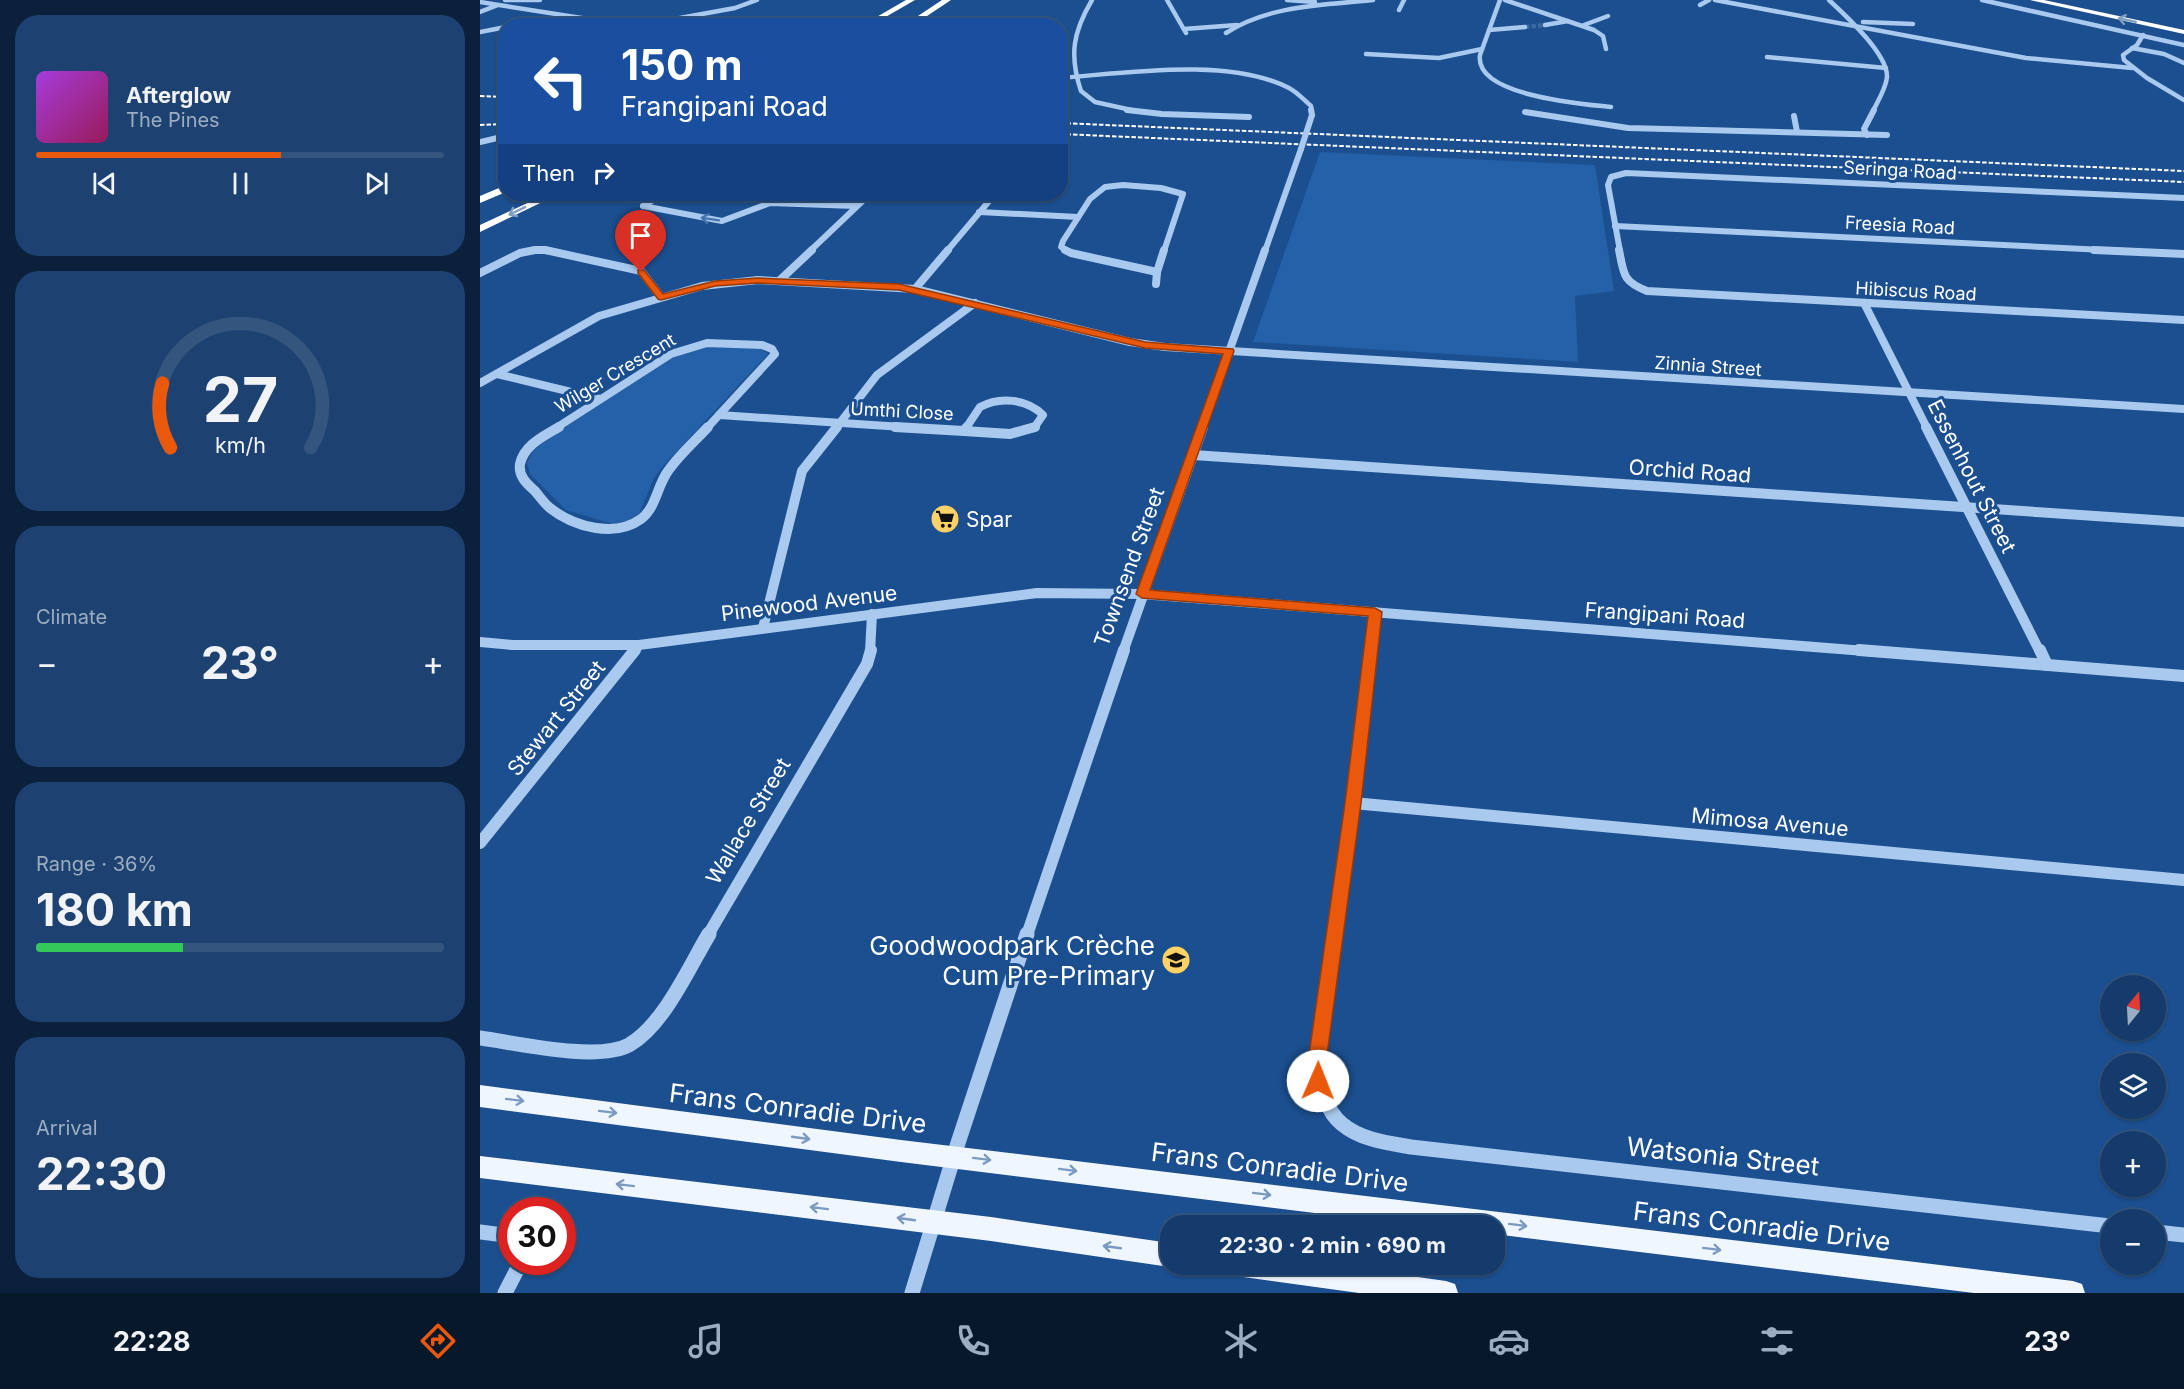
<!DOCTYPE html>
<meta charset="utf-8">
<style>
:root{--surface:#143b6b;--page:#1d4271;--text:#f1f3f6;--muted:#9dadc1;--line:#33557e;--accent:#ea580c}
body{margin:0;font-family:Inter,sans-serif;background:var(--page);color:var(--text);height:100vh;display:flex;flex-direction:column;font-size:22px;white-space:nowrap}
*{box-sizing:border-box;margin:0}
p{font-size:20px;color:var(--muted)}
.icon{flex:none;width:33px;height:33px;fill:none;stroke:currentColor;stroke-width:2;stroke-linecap:round;stroke-linejoin:round}
.map{position:relative;flex:1;overflow:hidden}
.sheet{display:flex;flex-direction:column;gap:15px;padding:15px;background:#0b203b;width:480px}
.sheet>*{flex:none}
.hud{position:absolute;left:18px;top:18px;width:570px;height:183px;border-radius:24px;box-shadow:0 2px 4px #0004,0 0 0 2px var(--line);background:#1a4fa0;color:#fff;overflow:hidden}
.needle{width:39px;rotate:18deg}
.tools{position:absolute;left:1620px;top:975px;display:grid;gap:12px}
.tools a{display:grid;place-items:center;width:66px;height:66px;border-radius:50%;background:var(--surface);box-shadow:0 2px 4px #0004,0 0 0 2px var(--line);font-size:30px}
.speed{position:absolute;left:18px;top:1197px;display:flex;gap:12px;font-size:30px;font-weight:700;text-align:center}
.speed>*{display:grid;place-content:center;width:78px;height:78px;border-radius:50%;background:var(--surface);box-shadow:0 2px 4px #0004,0 0 0 2px var(--line);line-height:1}
.speed .limit{border:9px solid #d22;background:#fff;color:#111}
.pin{position:absolute;display:grid;place-items:center;width:51px;height:51px;color:#fff;margin:-62px -26px;border-radius:50% 50% 50% 0;rotate:-45deg;box-shadow:0 0 6px #0007}
.pin .icon{rotate:45deg}
.me{position:absolute;width:66px;margin:-33px;rotate:1deg;stroke-linejoin:round;filter:drop-shadow(0 0 4px #0008)}
.turn{display:flex;align-items:center;gap:21px;height:126px;padding:0 24px;font-size:27px}
.turn .icon{width:78px;height:78px;stroke-width:2.5}
.turn b{display:block;font-size:42px;line-height:51px}
.then{display:flex;align-items:center;height:57px;padding:0 24px;background:#0003;gap:12px;font-size:22px}
.big{font-size:45px;font-weight:700;line-height:1.1}
.sheet .tile{flex:1;display:flex;flex-direction:column;justify-content:center;gap:9px;min-width:0;padding:0 21px;border-radius:24px;background:var(--page)}
.sheet .dial{align-items:center;gap:0}
.dial svg{height:156px;overflow:visible;fill:none;stroke:var(--line);stroke-width:7;stroke-linecap:round;text-anchor:middle}
.dial text{fill:var(--text);stroke:none}
.song{display:flex;align-items:center;gap:18px}
.cover{width:72px;height:72px;border-radius:9px;background:linear-gradient(135deg,hsl(280 70% 55%),hsl(330 70% 35%))}
.played{height:6px;border-radius:3px;background:linear-gradient(90deg,var(--accent) 60%,var(--line) 60%)}
.keys{display:flex;justify-content:space-around;direction:ltr}
.heat{display:flex;justify-content:space-between;align-items:center;font-size:33px;direction:ltr}
.charge{height:9px;border-radius:4px;background:linear-gradient(90deg,#34c759 36%,var(--line) 0)}
.trip{position:absolute;left:680px;top:1215px;width:345px;height:60px;border-radius:24px;background:var(--surface);box-shadow:0 2px 4px #0004,0 0 0 2px var(--line);font-weight:700;line-height:60px;text-align:center}
.tabs{display:flex;height:96px;justify-content:space-around;align-items:center;background:#08182b;color:var(--muted)}
.tabs .icon{width:42px;height:42px}
.tabs .selected{color:var(--accent)}
.tabs b{font-size:27px;color:var(--text)}
main{display:flex;flex:1;min-height:0}
.map>svg:first-child{display:block}
.green{fill:#2461a8}
.lines{fill:none;stroke-linecap:round;stroke-linejoin:round}
.minor-tunnel{stroke:#3d69a0;stroke-width:4.5;stroke-dasharray:4.5 2;stroke-linecap:butt}
.minor-far5{stroke:#a9c9ee;stroke-width:4.5}
.minor-far4{stroke:#a9c9ee;stroke-width:6}
.minor-far3{stroke:#a9c9ee;stroke-width:8}
.minor-far2{stroke:#a9c9ee;stroke-width:10}
.minor-far1{stroke:#a9c9ee;stroke-width:12}
.minor{stroke:#a9c9ee;stroke-width:15}
.major{fill:#f0f6ff;fill-rule:evenodd}
.highway{fill:#fff;fill-rule:evenodd}
.rail{stroke:#fff;stroke-width:2;stroke-dasharray:4.5 2;stroke-linecap:butt}
.minor-bridge{stroke:#a9c9ee;stroke-width:6}
.oneway{stroke:#829ec1}
.oneway2{stroke:#4674ac}
.oneway3{stroke:#7b9ac1}
.route{fill:#ea580c;stroke:#983908;stroke-width:1.5}
.labels{text-anchor:middle;dominant-baseline:central;stroke-width:6;stroke-linejoin:round;paint-order:stroke}
.far-street-label{font-size:18px;fill:#fff;stroke:#1b4f8f}
.street-label{font-size:21px;fill:#fff;stroke:#1b4f8f}
.poi-label{font-size:21px;fill:#fff;stroke:#1b4f8f;text-anchor:start}
.near-poi-label{font-size:26px;fill:#fff;stroke:#1b4f8f;text-anchor:end}
.near-street-label{font-size:26px;fill:#fff;stroke:#1b4f8f}
</style>
<main>
<section class="sheet">
<div class="tile">
<div class="song"><i class="cover"></i><div><b>Afterglow</b><p>The Pines</p></div></div>
<div class="played"></div>
<div class="keys"><svg class="icon" aria-label="previous" viewBox="0 0 24 24"><path d="M18 5L8 12l10 7zM5 5v14"/></svg><svg class="icon" aria-label="pause" viewBox="0 0 24 24"><path d="M8 5v14M16 5v14"/></svg><svg class="icon" aria-label="next" viewBox="0 0 24 24"><path d="M6 5l10 7-10 7zM19 5v14"/></svg></div>
</div>
<div class="tile dial"><svg viewBox="0 0 100 80">
<path d="M14 69A42 42 0 1 1 86 69"/>
<path d="M14 69A42 42 0 0 1 10 36" stroke="#ea580c"/>
<text x="50" y="56" font-size="32" font-weight="700">27</text>
<text x="50" y="72" font-size="11">km/h</text>
</svg></div>
<div class="tile"><p>Climate</p>
<div class="heat"><a>−</a><b class="big">23°</b><a>+</a></div>
</div>
<div class="tile"><p>Range · 36%</p><b class="big">180 km</b><div class="charge"></div></div>
<div class="tile"><p>Arrival</p><b class="big">22:30</b></div>
</section>
<div class="map">
<svg width="1704" height="1293" viewBox="0 0 1704 1293">
<rect width="100%" height="100%" fill="#1b4f8f"/>
<g class="green">
<path d="M840 152 1115 165 1134 291 1095 296 1098 362 773 342Z"/>
<path d="M229 346 281 349 288 354 184 465 174 478 159 514 147 522 133 524 86 510 50 474 47 463 53 451 67 439 189 359Z"/>
</g>
<g class="lines">
<path class="minor-tunnel" d="M1045 27 1065 25"/>
<g class="minor-far5">
<path d="M25 0H60"/>
<path d="M612 0C593 32 589 55 601 91L615 102 656 111"/>
<path d="M687 0 706 33"/>
<path d="M807 0 835 2"/>
<path d="M1020 0 1000 55C994 96 1103 104 1131 107"/>
<path d="M1025 0 1114 30 1123 36 1126 49"/>
<path d="M1235 0 1546 58 1652 68"/>
<path d="M1349 0C1365 15 1408 54 1407 77 1406 88 1398 101 1393 111"/>
<path d="M1502 0 1704 45"/>
<path d="M0 2 108 19 163 20 167 24"/>
<path d="M1220 5 1229 0"/>
<path d="M919 10 924 0"/>
<path d="M0 12 18 5"/>
<path d="M1383 22 1433 24"/>
<path d="M167 24 255 8 277 0"/>
<path d="M1065 25 1088 21"/>
<path d="M1104 25 1128 16"/>
<path d="M36 26 62 19"/>
<path d="M56 26 91 19"/>
<path d="M704 29 757 25"/>
<path d="M1009 30 1045 27"/>
<path d="M0 32 26 27"/>
<path d="M746 33C789 5 844 5 893 0"/>
<path d="M1663 35 1657 45 1643 55 1644 60 1667 78 1704 100"/>
<path d="M1652 48 1684 54 1704 63"/>
<path d="M886 54 959 58 1002 49"/>
<path d="M1287 57 1406 68"/>
<path d="M580 78C647 73 748 57 809 88 817 92 824 100 831 106L832 111"/>
</g>
<g class="minor-far4">
<path d="M647 110 682 114 769 117"/>
<path d="M831 110 832 115"/>
<path d="M1045 112 1148 128 1407 135"/>
<path d="M1314 116 1317 132"/>
<path d="M1387 135 1384 129 1394 110"/>
<path d="M0 142 26 136"/>
<path d="M163 206 242 221 290 203 376 206"/>
<path d="M163 206 184 194"/>
<path d="M499 212 598 217"/>
<path d="M1135 226 1645 251"/>
<path d="M50 251H70"/>
<path d="M330 251 390 194"/>
<path d="M467 251 515 194"/>
<path d="M588 251 581 247 583 241 610 199 625 187 643 185 681 188 703 194 684 251"/>
<path d="M785 251 821 149"/>
<path d="M1140 251 1128 185 1131 177 1146 173 1704 198"/>
</g>
<g class="minor-far3">
<path d="M585 250 591 253 677 272"/>
<path d="M1139 250C1144 274 1142 281 1167 291L1704 320"/>
<path d="M1614 250 1704 254"/>
<path d="M677 272 684 250"/>
<path d="M0 273 40 253 55 250H65L161 271 181 297"/>
<path d="M300 280 332 250"/>
<path d="M676 284 677 272"/>
<path d="M435 289 468 250"/>
<path d="M1384 303 1447 428"/>
<path d="M17 374 120 399"/>
<path d="M0 383 119 316 222 286 278 280 435 289 650 342 685 347 1704 409"/>
<path d="M239 415 438 428"/>
<path d="M76 428 191 354 227 343 282 345 292 349 295 354 227 428"/>
<path d="M356 428 397 375 495 303"/>
<path d="M486 428 500 407C520 396 547 399 563 415L554 428"/>
<path d="M722 428 785 250"/>
</g>
<g class="minor-far2">
<path d="M79 427C64 436 44 445 40 464 38 476 47 484 55 491 60 497 64 503 70 508 94 527 135 538 161 519 176 508 177 486 188 471 199 455 215 441 228 427"/>
<path d="M415 427 484 431"/>
<path d="M1446 427 1560 652"/>
<path d="M484 431 530 434 555 427"/>
<path d="M484 431 487 427"/>
<path d="M713 455 1704 522"/>
<path d="M283 628 322 471 357 427"/>
<path d="M0 642 32 645H159L557 593 662 594 1398 652"/>
<path d="M153 652 159 645"/>
<path d="M390 652 392 614"/>
<path d="M643 652 723 427"/>
<path d="M890 652 895 612"/>
</g>
<g class="minor-far1">
<path d="M1379 650 1704 676"/>
<path d="M1560 650 1567 665"/>
<path d="M873 803 1704 880"/>
<path d="M0 843 155 650"/>
<path d="M228 935 387 664 391 650"/>
<path d="M547 935 644 650"/>
<path d="M855 935 891 650"/>
</g>
<g class="minor">
<path d="M855 934C848 981 820 1091 862 1124 881 1140 908 1143 931 1147L1630 1226"/>
<path d="M0 1038C37 1043 117 1062 149 1045 184 1025 209 967 229 934"/>
<path d="M0 1232 32 1236"/>
<path d="M1676 1232 1704 1235"/>
<path d="M25 1293 41 1262"/>
<path d="M432 1293 477 1146 547 934"/>
</g>
<g class="major">
<path d="M0 1085 421 1140 1593 1281 1602 1284 1605 1293H1494L1014 1234V1226H941L421 1162 0 1107Z"/>
<path d="M0 1156 511 1217 690 1243V1264H696L690 1267 511 1241 0 1178Z"/>
<path d="M744 1264H846L966 1281 975 1284 978 1293H879L756 1276 748 1272Z"/>
</g>
<g class="highway">
<path d="M426 0H435L390 26H381Z"/>
<path d="M462 0H471L432 26H423Z"/>
<path d="M1550 0H1564L1704 30V34Z"/>
<path d="M26 185V192L0 203V196Z"/>
<path d="M67 194H79L0 232V225Z"/>
</g>
<g class="rail">
<path d="M0 96 26 97"/>
<path d="M580 123 1704 171"/>
<path d="M0 125 26 124"/>
<path d="M580 134 1704 182"/>
</g>
<path class="minor-bridge" d="M821 149 832 115"/>
</g>
<defs><path id="oneway-shaft" d="M-6 0H5M1.5-3L5.5 0L1.5 3" fill="none" stroke-width="1.6" stroke-linecap="round" stroke-linejoin="round" transform="scale(1.5)"/></defs>
<g class="oneway">
<use href="#oneway-shaft" transform="translate(1647 20) rotate(-168)"/>
<use href="#oneway-shaft" transform="translate(37 211) rotate(154)"/>
</g>
<use class="oneway2" href="#oneway-shaft" transform="translate(230 219) rotate(-171)"/>
<g class="oneway3">
<use href="#oneway-shaft" transform="translate(35 1100) rotate(7)"/>
<use href="#oneway-shaft" transform="translate(128 1112) rotate(7)"/>
<use href="#oneway-shaft" transform="translate(321 1138) rotate(8)"/>
<use href="#oneway-shaft" transform="translate(502 1159) rotate(7)"/>
<use href="#oneway-shaft" transform="translate(588 1170) rotate(7)"/>
<use href="#oneway-shaft" transform="translate(145 1185) rotate(-173)"/>
<use href="#oneway-shaft" transform="translate(782 1194) rotate(7)"/>
<use href="#oneway-shaft" transform="translate(339 1208) rotate(-173)"/>
<use href="#oneway-shaft" transform="translate(426 1219) rotate(-172)"/>
<use href="#oneway-shaft" transform="translate(1038 1225) rotate(7)"/>
<use href="#oneway-shaft" transform="translate(632 1247) rotate(-172)"/>
<use href="#oneway-shaft" transform="translate(1232 1249) rotate(7)"/>
</g>
<path class="route" d="M158 270H164L183 294 235 281 278 278 419 284 665 342 753 349 754 351 670 590 895 608 902 612 881 803 847 1055 848 1081 845 1087 838 1090 832 1087 829 1081V1055L865 803 888 616 662 598 656 594 743 354 665 348 419 290 278 283 235 286 181 300 178 299 158 273Z"/>
<defs>
<g id="supermarket-disc" transform="scale(1.5)"><circle r="9.5" fill="#ffd166" stroke="#1b4f8f"/><path d="M-6-5.5h2.5l.6 2H6L4.5 2H-2.5L-4.4-4H-6ZM-1.5 3.2a1.3 1.3 0 1 0 .1 0ZM3 3.2a1.3 1.3 0 1 0 .1 0Z" fill="#111"/></g>
<g id="school-disc" transform="scale(1.5)"><circle r="9.5" fill="#ffd166" stroke="#1b4f8f"/><path d="M0-5L7-2L0 1L-7-2ZM-4 1L0 2.5L4 1V4Q0 6-4 4Z" fill="#111"/></g>
</defs>
<g fill-rule="evenodd">
<use href="#supermarket-disc" x="465" y="519"/>
<use href="#school-disc" x="696" y="960"/>
</g>
<g class="labels">
<g class="far-street-label">
<text transform="translate(1420 170) rotate(3)">Seringa Road</text>
<text transform="translate(1420 225) rotate(3)">Freesia Road</text>
<text transform="translate(1436 291) rotate(3)">Hibiscus Road</text>
<text transform="translate(1228 366) rotate(4)">Zinnia Street</text>
<text transform="translate(135 373) rotate(-31)">Wilger Crescent</text>
<text transform="translate(422 411) rotate(3)">Umthi Close</text>
</g>
<g class="street-label">
<text transform="translate(1210 471) rotate(4)">Orchid Road</text>
<text transform="translate(1492 476) rotate(63)">Essenhout Street</text>
<text transform="translate(649 567) rotate(-70)">Townsend Street</text>
<text transform="translate(329 603) rotate(-7)">Pinewood Avenue</text>
<text transform="translate(1185 615) rotate(4)">Frangipani Road</text>
<text transform="translate(76 718) rotate(-51)">Stewart Street</text>
<text transform="translate(268 821) rotate(-59)">Wallace Street</text>
<text transform="translate(1290 822) rotate(5)">Mimosa Avenue</text>
</g>
<g class="poi-label">
<text x="486" y="519">Spar</text>
</g>
<g class="near-poi-label">
<text x="675" y="945">Goodwoodpark Crèche<tspan x="675" dy="30">Cum Pre-Primary</tspan></text>
</g>
<g class="near-street-label">
<text transform="translate(318 1108) rotate(7)">Frans Conradie Drive</text>
<text transform="translate(1243 1156) rotate(6)">Watsonia Street</text>
<text transform="translate(800 1167) rotate(7)">Frans Conradie Drive</text>
<text transform="translate(1282 1226) rotate(7)">Frans Conradie Drive</text>
</g>
</g>
</svg>
<div class="tools">
<a><svg class="needle" viewBox="-14 -14 28 28"><path d="M0-13l5 13h-10z" fill="#e53935"/><path d="M0 13l5-13h-10z" fill="#9dadc1"/></svg></a>
<a><svg class="icon" aria-label="layers" viewBox="0 0 24 24"><path d="M12 4l9 5-9 5-9-5zM3 14l9 5 9-5"/></svg></a>
<a>+</a>
<a>−</a>
</div>
<div class="speed"><div class="limit">30</div></div>
<div class="pin" style="left:161px;top:272px;background:#d93025"><svg class="icon" aria-label="arrive" viewBox="0 0 24 24"><path d="M6 21V4h12l-3 4 3 4H6"/></svg></div>
<svg class="me" style="left:838px;top:1081px" viewBox="-20 -20 40 40"><circle r="19" fill="#fff"/><path d="M0-13L10 11 0 6-10 11z" fill="#ea580c"/></svg>
<div class="trip">22:30 · 2 min · 690 m</div>
<div class="hud">
<div class="turn"><svg class="icon" aria-label="left" viewBox="0 0 24 24"><path d="M17 20v-9H6M10 6l-5 5 5 5"/></svg><div><b>150 m</b>Frangipani Road</div></div>
<div class="then">Then<svg class="icon" aria-label="right" viewBox="0 0 24 24"><path d="M7 20v-9h11M14 6l5 5-5 5"/></svg></div>
</div>
</div>
</main>
<nav class="tabs">
<b>22:28</b>
<svg class="icon selected" aria-label="directions" viewBox="0 0 24 24"><path d="M12 3l9 9-9 9-9-9zM9 14v-3h6M13 9l2 2-2 2"/></svg>
<svg class="icon" aria-label="music" viewBox="0 0 24 24"><path d="M9 18V5l10-2v13"/><circle cx="6" cy="18" r="3"/><circle cx="16" cy="16" r="3"/></svg>
<svg class="icon" aria-label="phone" viewBox="0 0 24 24"><path d="M5 4h4l2 5-3 2q2 4 5 5l2-3 5 2v4C11 20 4 13 5 4z"/></svg>
<svg class="icon" aria-label="climate" viewBox="0 0 24 24"><path d="M12 3v18M4 7l16 10M4 17L20 7"/></svg>
<svg class="icon" aria-label="car" viewBox="0 0 24 24"><path d="M5 17H2v-5l4-1 3-4h7l3 4 3 1v5h-3M9 17h6M6 11h13"/><circle cx="7" cy="17" r="2"/><circle cx="17" cy="17" r="2"/></svg>
<svg class="icon" aria-label="filters" viewBox="0 0 24 24"><path d="M4 7h16M4 17h16"/><circle cx="9" cy="7" r="2"/><circle cx="15" cy="17" r="2"/></svg>
<b>23°</b>
</nav>
